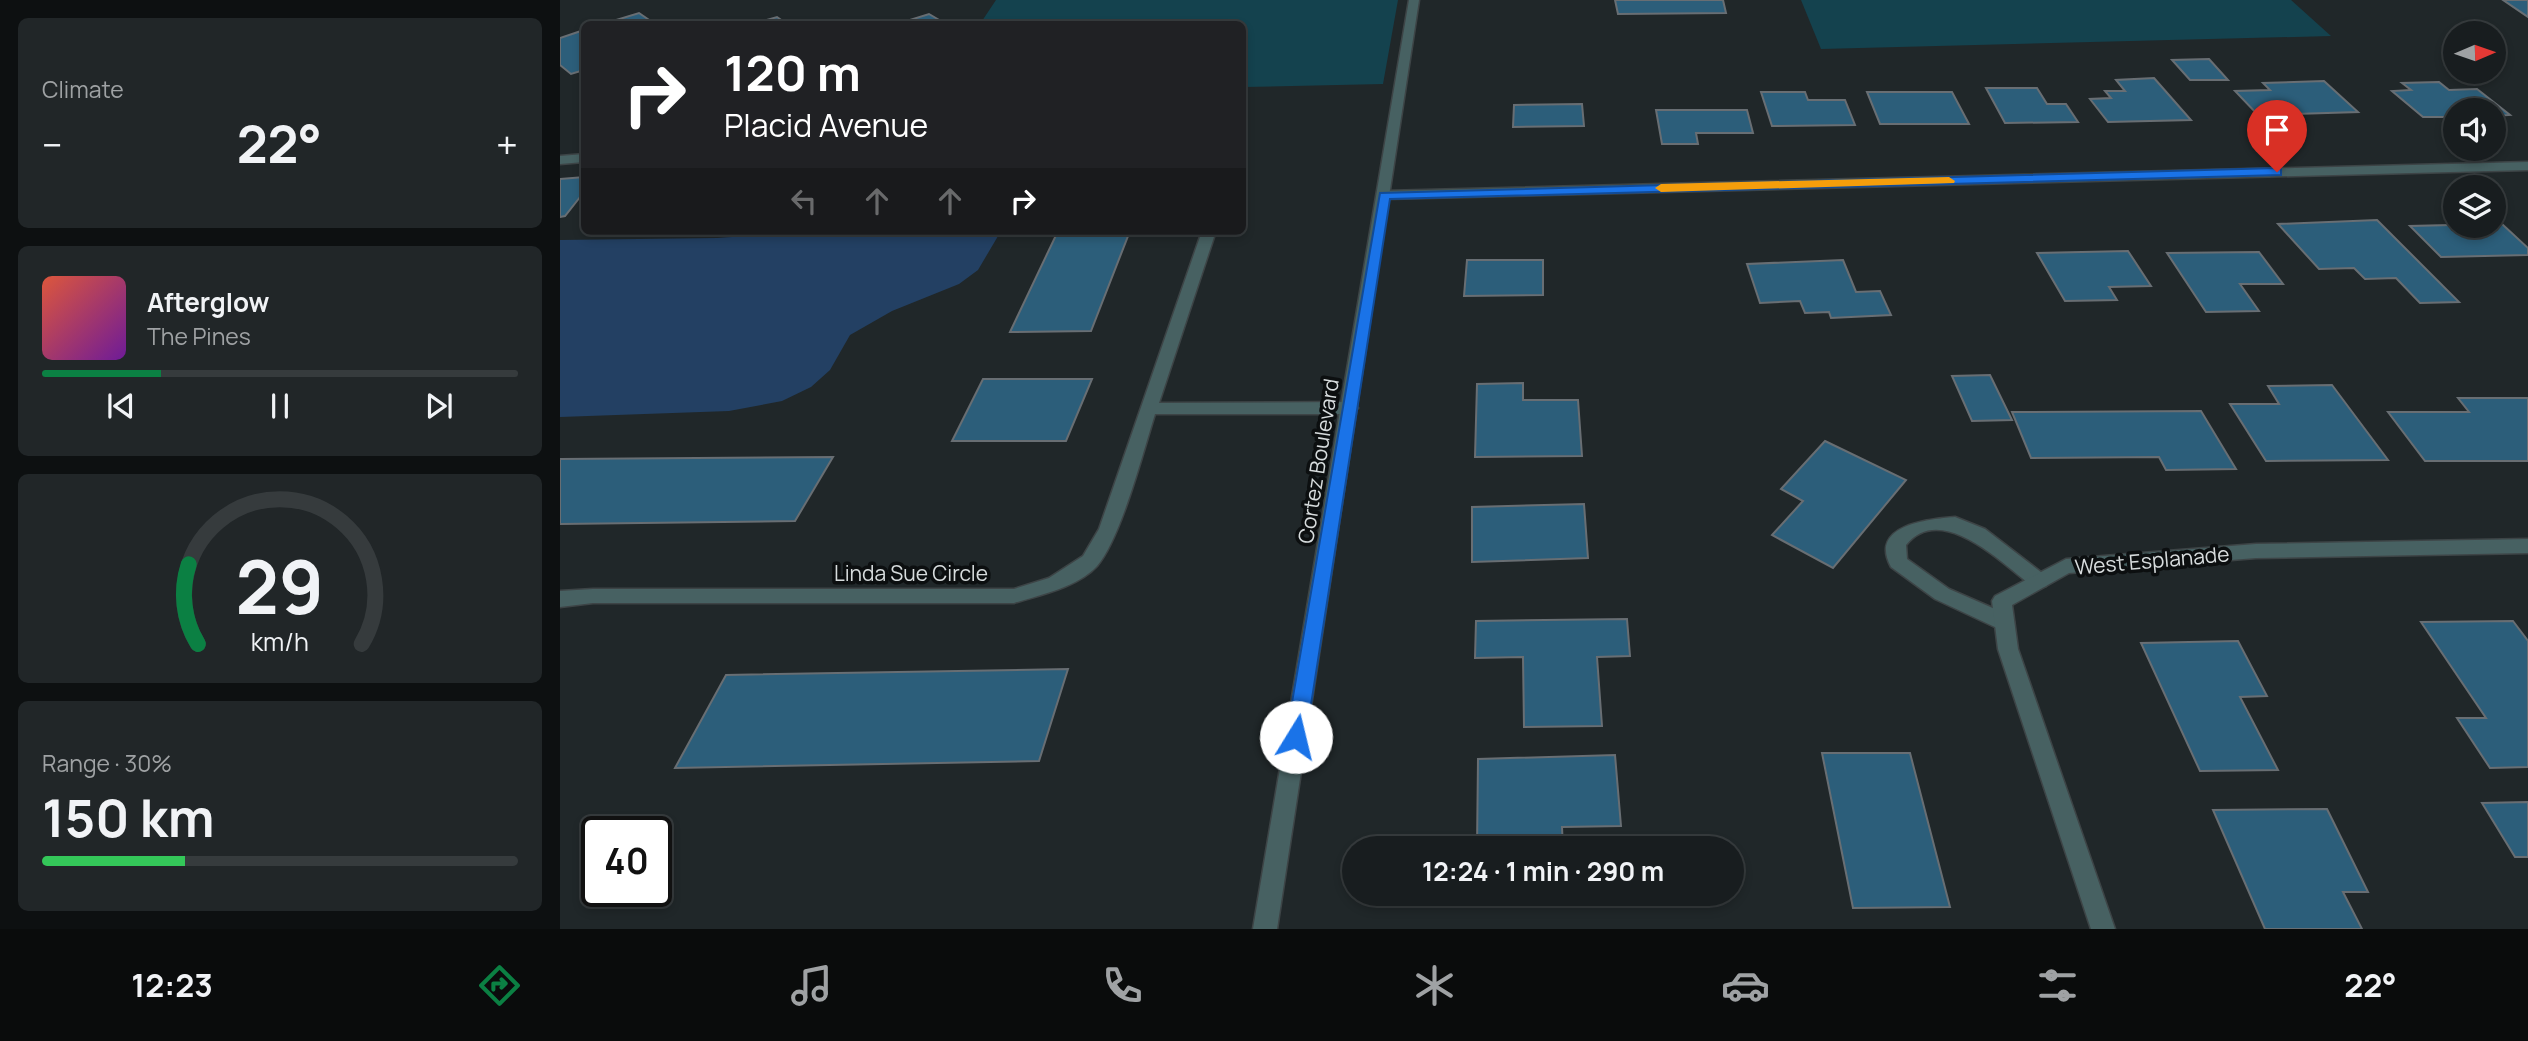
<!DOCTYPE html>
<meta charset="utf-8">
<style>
:root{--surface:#181d1f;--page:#212628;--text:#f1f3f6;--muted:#9fa2a4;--line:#363b3d;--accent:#0b8043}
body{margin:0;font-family:Manrope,sans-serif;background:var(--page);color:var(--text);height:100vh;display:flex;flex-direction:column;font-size:26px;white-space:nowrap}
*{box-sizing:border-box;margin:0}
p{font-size:23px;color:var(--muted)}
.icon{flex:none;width:38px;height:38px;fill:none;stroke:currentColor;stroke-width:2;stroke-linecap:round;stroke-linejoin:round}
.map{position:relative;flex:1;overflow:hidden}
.side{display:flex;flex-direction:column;gap:18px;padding:18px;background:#0d1011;width:560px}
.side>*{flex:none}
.guide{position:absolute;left:21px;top:21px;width:665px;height:214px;border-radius:10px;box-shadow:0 4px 10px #0003,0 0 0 2px var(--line);background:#202124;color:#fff;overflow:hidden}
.needle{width:46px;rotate:88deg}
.controls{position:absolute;left:1883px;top:21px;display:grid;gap:14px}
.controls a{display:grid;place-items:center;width:63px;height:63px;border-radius:50%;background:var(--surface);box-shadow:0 4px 10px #0003,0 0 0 2px var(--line);font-size:35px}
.speed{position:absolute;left:21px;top:816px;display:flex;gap:14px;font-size:35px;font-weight:700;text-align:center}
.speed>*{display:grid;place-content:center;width:91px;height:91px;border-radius:50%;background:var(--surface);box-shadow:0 4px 10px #0003,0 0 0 2px var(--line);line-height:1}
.speed .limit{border:4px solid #111;border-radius:10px;background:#fff;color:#111}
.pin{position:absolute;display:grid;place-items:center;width:60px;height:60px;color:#fff;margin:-72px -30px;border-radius:50% 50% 50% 0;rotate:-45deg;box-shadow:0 0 7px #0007}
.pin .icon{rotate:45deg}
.me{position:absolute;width:77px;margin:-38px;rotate:9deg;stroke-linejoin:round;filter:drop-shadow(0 0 5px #0008)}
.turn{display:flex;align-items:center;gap:24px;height:147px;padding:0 28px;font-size:32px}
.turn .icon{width:91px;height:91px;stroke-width:2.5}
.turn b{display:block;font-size:49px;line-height:60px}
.lanes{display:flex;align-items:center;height:66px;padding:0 28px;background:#0003;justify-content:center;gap:35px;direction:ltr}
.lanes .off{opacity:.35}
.big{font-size:52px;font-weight:700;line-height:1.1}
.side .card{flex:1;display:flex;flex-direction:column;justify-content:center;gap:10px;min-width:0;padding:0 24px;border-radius:10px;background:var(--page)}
.side .dial{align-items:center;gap:0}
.dial svg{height:182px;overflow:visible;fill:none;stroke:var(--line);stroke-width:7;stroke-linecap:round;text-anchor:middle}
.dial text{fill:var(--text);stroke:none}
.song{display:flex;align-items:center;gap:21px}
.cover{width:84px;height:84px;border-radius:10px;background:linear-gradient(135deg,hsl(10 70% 55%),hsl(280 70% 35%))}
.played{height:7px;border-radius:4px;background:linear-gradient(90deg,var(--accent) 25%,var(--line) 25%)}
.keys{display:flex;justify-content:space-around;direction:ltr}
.heat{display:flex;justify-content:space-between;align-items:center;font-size:38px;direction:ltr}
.charge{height:10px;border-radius:5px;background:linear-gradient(90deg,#34c759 30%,var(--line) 0)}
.trip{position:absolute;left:782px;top:836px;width:402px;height:70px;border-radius:35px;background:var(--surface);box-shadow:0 4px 10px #0003,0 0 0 2px var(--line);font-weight:700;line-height:70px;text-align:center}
.menu{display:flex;height:112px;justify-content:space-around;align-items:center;background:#0a0c0c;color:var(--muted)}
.menu .icon{width:49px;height:49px}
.menu .active{color:var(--accent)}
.menu b{font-size:32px;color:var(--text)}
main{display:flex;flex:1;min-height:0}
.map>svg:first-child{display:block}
.green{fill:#14424e}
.water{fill:#234063}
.building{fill:#2c5e7a;stroke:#686e73;stroke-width:2}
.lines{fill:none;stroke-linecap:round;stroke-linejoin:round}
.service-casing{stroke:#3d4446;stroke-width:3}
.minor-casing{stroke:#3d4446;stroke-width:3}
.tertiary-casing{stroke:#3d4446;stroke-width:3}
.service{fill:#476162;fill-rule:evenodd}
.minor{fill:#476162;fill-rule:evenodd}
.tertiary{fill:#476162;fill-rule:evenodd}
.route{fill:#1a73e8;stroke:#114b97;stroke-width:2}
.slow{fill:#f59e0b}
.labels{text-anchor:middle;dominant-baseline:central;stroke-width:7;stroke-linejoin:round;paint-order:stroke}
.street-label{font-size:21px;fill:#d7dcdd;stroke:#0c0f10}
</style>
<main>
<section class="side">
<div class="card"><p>Climate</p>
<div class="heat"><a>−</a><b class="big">22°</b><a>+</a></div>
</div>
<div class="card">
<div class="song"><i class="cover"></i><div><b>Afterglow</b><p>The Pines</p></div></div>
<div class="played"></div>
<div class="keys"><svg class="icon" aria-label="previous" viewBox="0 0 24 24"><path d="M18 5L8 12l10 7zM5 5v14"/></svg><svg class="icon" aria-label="pause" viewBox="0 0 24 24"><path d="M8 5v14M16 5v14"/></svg><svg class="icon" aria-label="next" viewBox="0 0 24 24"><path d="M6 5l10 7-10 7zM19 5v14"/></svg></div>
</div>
<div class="card dial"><svg viewBox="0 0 100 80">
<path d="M14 69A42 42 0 1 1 86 69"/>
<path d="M14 69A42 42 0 0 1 10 34" stroke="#0b8043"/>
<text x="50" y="56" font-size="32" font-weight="700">29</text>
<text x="50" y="72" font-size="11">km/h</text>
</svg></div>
<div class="card"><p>Range · 30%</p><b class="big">150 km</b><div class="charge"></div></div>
</section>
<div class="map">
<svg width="1968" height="929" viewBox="0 0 1968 929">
<rect width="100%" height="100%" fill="#202729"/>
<g class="green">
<path d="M436 0H838L823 84 683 87 682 24H420Z"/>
<path d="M1241 0H1731L1771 36 1261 49Z"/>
</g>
<path class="water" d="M257 231H441L418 270 399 284 332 311 290 335 270 370 251 387 222 401 169 411 0 417V240L157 238Z"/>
<g class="building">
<path d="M1055 0H1163L1166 13 1058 14Z"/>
<path d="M1943 0H1968V17Z"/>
<path d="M79 13 95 24H43Z"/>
<path d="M369 14 386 24H337Z"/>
<path d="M217 17 227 24H193Z"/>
<path d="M24 30V70L11 74 0 65V38Z"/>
<path d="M1649 59 1668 80H1630L1612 60Z"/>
<path d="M1594 78 1631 120 1548 122 1530 99 1551 98 1545 91H1565L1556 80Z"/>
<path d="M1764 81 1798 112 1698 115 1675 91 1710 90 1703 83Z"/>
<path d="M1879 82 1889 90 1917 89 1950 115 1934 116V110H1895V117H1863L1832 91 1851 90 1842 83Z"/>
<path d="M1426 88H1477L1487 104H1506L1518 122 1445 123Z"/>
<path d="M1201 92H1245L1248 100H1285L1295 125 1212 126Z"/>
<path d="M1307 92H1392L1409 124H1320Z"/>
<path d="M1022 104 1024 126 953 127 954 105Z"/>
<path d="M1096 110H1187L1193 133H1136L1138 144H1102Z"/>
<path d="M24 177V192L5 216 0 217V179Z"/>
<path d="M1817 220 1899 302 1860 303 1836 278 1805 279 1794 268 1759 269 1718 224Z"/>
<path d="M1934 224H1942L1968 248V255L1881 257 1850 226Z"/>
<path d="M498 231H570L531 331 450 332Z"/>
<path d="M1568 251 1591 286 1549 287 1557 300 1505 301 1477 253Z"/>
<path d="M1699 252 1723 284H1680L1699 311 1646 312 1607 253Z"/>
<path d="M907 260H983V295L904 296Z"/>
<path d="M1283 260 1296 292 1320 291 1331 315 1271 318 1269 312 1245 313 1240 301 1200 303 1187 264Z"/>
<path d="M1430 375 1452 420 1412 421 1392 376Z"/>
<path d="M423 379H532L506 441H392Z"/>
<path d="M963 383V400H1018L1022 456 915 457 917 384Z"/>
<path d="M1772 385 1828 460 1706 461 1670 404H1719L1708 386Z"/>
<path d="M1898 398H1968V461H1865L1828 412H1909Z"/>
<path d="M1641 411 1676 469 1606 470 1599 457 1471 458 1452 412Z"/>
<path d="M1265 441 1346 480 1273 568 1212 535 1243 501 1221 489Z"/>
<path d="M273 457 235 521 0 524V459Z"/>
<path d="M1024 504 1028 558 912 562V507Z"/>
<path d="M1067 619 1070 656 1037 657 1042 726 964 727 963 657 915 658 916 621Z"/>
<path d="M1953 621 1968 641V767L1930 768 1897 718H1926L1861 622Z"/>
<path d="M1678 641 1707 696 1680 697 1718 770 1640 771 1581 643Z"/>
<path d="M508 669 479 761 115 768 166 675Z"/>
<path d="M1262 753H1350L1390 907 1293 908Z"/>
<path d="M1055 755 1061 826 1002 827 1003 849H917L918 759Z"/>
<path d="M1968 802V857H1955L1922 803Z"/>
<path d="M1767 809 1808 892H1783L1802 929H1705L1653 810Z"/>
<path d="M917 894H1005V895L916 897Z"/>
</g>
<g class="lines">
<g class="service-casing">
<path id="service" d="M1395 517 1425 529 1486 576 1489 581 1486 586 1479 588 1472 586C1443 564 1381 501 1346 545L1347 559 1389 589 1451 616 1454 622 1451 628 1444 630 1437 628 1375 599 1331 567C1308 525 1369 519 1395 517Z"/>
</g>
<g class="minor-casing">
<g id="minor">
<path d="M24 154V162L0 164V156Z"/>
<path d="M1968 162V170L824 199 817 195 824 191Z"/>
<path d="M642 231H656L599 403 790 402 798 408 790 414H595C583 452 561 538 537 566 518 587 480 595 454 603H33L0 607V591L33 589H454L489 578 523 556 539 529Z"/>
<path d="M1968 539V553L1696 558 1509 573 1452 605 1458 649 1555 929H1531L1438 649 1432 601 1435 596 1506 559 1696 544Z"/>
</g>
</g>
<g class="tertiary-casing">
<path id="tertiary" d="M849 0H859L717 929H693Z"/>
</g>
<use href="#service" class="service"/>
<use href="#minor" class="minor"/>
<use href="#tertiary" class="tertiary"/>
</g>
<path class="route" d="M1717 168 1721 169V175L830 199 746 737 743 743 736 745 729 743 726 737 820 193Z"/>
<path class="slow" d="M1389 177 1395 181 1394 183 1101 192 1095 188 1101 184Z"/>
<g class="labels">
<g class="street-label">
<text transform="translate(758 461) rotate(-81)">Cortez Boulevard</text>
<text transform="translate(1592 560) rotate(-5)">West Esplanade</text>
<text x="351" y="573">Linda Sue Circle</text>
</g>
</g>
</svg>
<div class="controls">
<a><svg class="needle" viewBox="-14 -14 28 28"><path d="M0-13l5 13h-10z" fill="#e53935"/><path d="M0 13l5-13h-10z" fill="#9fa2a4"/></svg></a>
<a><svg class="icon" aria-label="sound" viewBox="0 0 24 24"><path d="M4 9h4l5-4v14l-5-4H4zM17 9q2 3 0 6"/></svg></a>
<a><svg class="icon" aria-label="layers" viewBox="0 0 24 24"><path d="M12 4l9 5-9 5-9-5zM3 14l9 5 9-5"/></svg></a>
</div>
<div class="speed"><div class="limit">40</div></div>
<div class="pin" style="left:1717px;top:172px;background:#d93025"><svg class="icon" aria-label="arrive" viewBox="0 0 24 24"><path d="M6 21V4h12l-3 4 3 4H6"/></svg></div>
<svg class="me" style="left:736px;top:737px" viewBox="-20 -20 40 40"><circle r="19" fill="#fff"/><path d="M0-13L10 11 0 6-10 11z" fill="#1a73e8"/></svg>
<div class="trip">12:24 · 1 min · 290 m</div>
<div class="guide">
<div class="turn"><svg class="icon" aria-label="right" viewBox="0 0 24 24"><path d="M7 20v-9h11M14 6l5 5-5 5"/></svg><div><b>120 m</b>Placid Avenue</div></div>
<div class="lanes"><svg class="icon off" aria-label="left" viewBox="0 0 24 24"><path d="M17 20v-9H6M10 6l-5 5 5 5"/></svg><svg class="icon off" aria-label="ahead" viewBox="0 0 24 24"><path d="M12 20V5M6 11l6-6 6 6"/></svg><svg class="icon off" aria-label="ahead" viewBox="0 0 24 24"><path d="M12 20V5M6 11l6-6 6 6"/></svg><svg class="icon" aria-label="right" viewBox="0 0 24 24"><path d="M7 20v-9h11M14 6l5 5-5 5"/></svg></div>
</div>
</div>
</main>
<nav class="menu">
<b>12:23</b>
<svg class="icon active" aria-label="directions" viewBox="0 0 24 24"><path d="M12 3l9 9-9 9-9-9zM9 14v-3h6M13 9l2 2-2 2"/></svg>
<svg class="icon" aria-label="music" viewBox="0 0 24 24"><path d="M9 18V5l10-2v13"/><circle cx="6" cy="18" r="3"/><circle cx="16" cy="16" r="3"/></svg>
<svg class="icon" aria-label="phone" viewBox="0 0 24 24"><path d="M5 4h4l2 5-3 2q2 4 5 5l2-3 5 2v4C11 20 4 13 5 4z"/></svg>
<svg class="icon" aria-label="climate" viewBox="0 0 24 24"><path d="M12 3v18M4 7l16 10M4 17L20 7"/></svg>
<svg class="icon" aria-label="car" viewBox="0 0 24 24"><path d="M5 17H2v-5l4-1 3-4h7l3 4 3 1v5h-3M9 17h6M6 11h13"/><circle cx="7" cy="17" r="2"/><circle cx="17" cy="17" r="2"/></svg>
<svg class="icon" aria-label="filters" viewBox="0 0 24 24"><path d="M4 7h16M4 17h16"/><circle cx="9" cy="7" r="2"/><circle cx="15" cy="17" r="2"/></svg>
<b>22°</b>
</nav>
